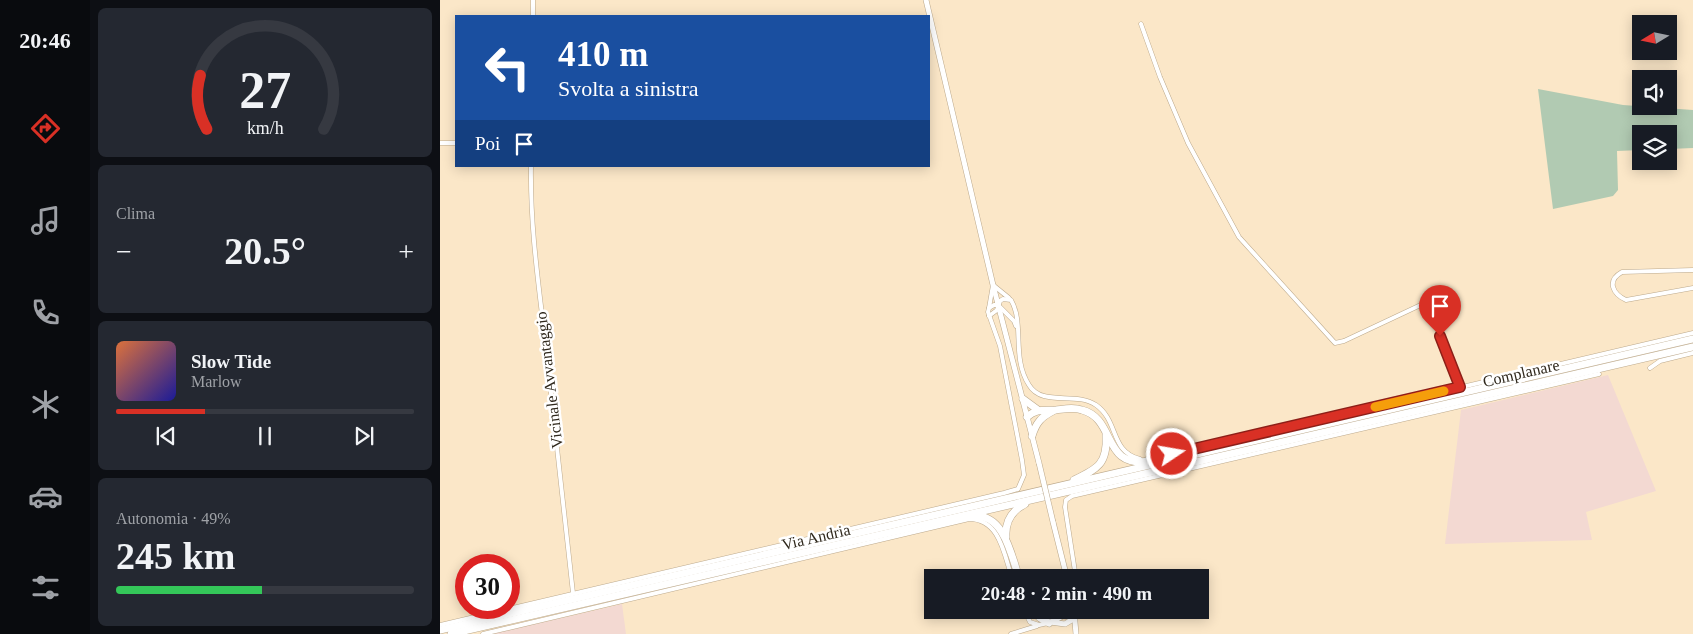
<!DOCTYPE html>
<html lang="it">
<meta charset="utf-8">
<style>
:root{--surface:#171b24;--page:#242831;--text:#f1f3f6;--muted:#9ea1a6;--line:#363941;--accent:#d93025}
body{margin:0;font-family:Georgia,serif;background:var(--page);color:var(--text);height:100vh;display:flex;flex-direction:column;font-size:19px;white-space:nowrap}
*{box-sizing:border-box;margin:0}
p{font-size:16px;color:var(--muted)}
.icon{flex:none;width:28px;height:28px;fill:none;stroke:currentColor;stroke-width:2;stroke-linecap:round;stroke-linejoin:round}
.map{position:relative;flex:1;overflow:hidden}
.details{display:flex;flex-direction:column;gap:8px;padding:8px;background:#0d0f14;width:350px}
.details>*{flex:none}
.top-card{position:absolute;left:15px;top:15px;width:475px;height:152px;border-radius:0px;box-shadow:0 2px 12px #0003;background:#1a4fa0;color:#fff;overflow:hidden}
.needle{width:32px;rotate:260deg}
.controls{position:absolute;left:1192px;top:15px;display:grid;gap:10px}
.controls a{display:grid;place-items:center;width:45px;height:45px;border-radius:0px;background:var(--surface);box-shadow:0 2px 12px #0003;font-size:25px}
.speed{position:absolute;left:15px;top:554px;display:flex;gap:10px;font-size:25px;font-weight:700;text-align:center}
.speed>*{display:grid;place-content:center;width:65px;height:65px;border-radius:50%;background:var(--surface);box-shadow:0 2px 12px #0003;line-height:1}
.speed .limit{border:8px solid #d22;background:#fff;color:#111}
.pin{position:absolute;display:grid;place-items:center;width:42px;height:42px;color:#fff;margin:-51px -21px;border-radius:50% 50% 50% 0;rotate:-45deg;box-shadow:0 0 5px #0007}
.pin .icon{rotate:45deg}
.me{position:absolute;width:55px;margin:-28px;rotate:78deg;stroke-linejoin:round;filter:drop-shadow(0 0 4px #0008)}
.turn{display:flex;align-items:center;gap:18px;height:105px;padding:0 20px;font-size:22px}
.turn .icon{width:65px;height:65px;stroke-width:2.5}
.turn b{display:block;font-size:35px;line-height:42px}
.then{display:flex;align-items:center;height:48px;padding:0 20px;background:#0003;gap:10px;font-size:19px}
.big{font-size:38px;font-weight:600;line-height:1.1}
.details .card{flex:1;display:flex;flex-direction:column;justify-content:center;gap:8px;min-width:0;padding:0 18px;border-radius:8px;background:var(--page)}
.details .dial{align-items:center;gap:0}
.dial svg{height:130px;overflow:visible;fill:none;stroke:var(--line);stroke-width:7;stroke-linecap:round;text-anchor:middle}
.dial text{fill:var(--text);stroke:none}
.song{display:flex;align-items:center;gap:15px}
.cover{width:60px;height:60px;border-radius:8px;background:linear-gradient(135deg,hsl(20 70% 55%),hsl(240 70% 35%))}
.played{height:5px;border-radius:2px;background:linear-gradient(90deg,var(--accent) 30%,var(--line) 30%)}
.keys{display:flex;justify-content:space-around;direction:ltr}
.heat{display:flex;justify-content:space-between;align-items:center;font-size:28px;direction:ltr}
.charge{height:8px;border-radius:4px;background:linear-gradient(90deg,#34c759 49%,var(--line) 0)}
.trip{position:absolute;left:484px;top:569px;width:285px;height:50px;border-radius:0px;background:var(--surface);box-shadow:0 2px 12px #0003;font-weight:600;line-height:50px;text-align:center}
main{display:flex;flex:1;min-height:0}
.tabs{display:flex;flex-direction:column;width:90px;justify-content:space-around;align-items:center;background:#090b0e;color:var(--muted)}
.tabs .icon{width:35px;height:35px}
.tabs .current{color:var(--accent)}
.tabs b{font-size:22px;color:var(--text)}
.map>svg:first-child{display:block}
.industrial{fill:#f3d9d2}
.green{fill:#b1cab2}
.lines{fill:none;stroke-linecap:round;stroke-linejoin:round}
.minor-casing{stroke:#bca98c;stroke-width:5}
.tertiary-casing{stroke:#bca98c;stroke-width:6}
.trunk-casing{stroke:#bca98c;stroke-width:8}
.minor{stroke:#fff;stroke-width:4}
.tertiary{stroke:#fff;stroke-width:5}
.trunk{stroke:#fff;stroke-width:7}
.tertiary-bridge-casing{stroke:#bca98c;stroke-width:6;stroke-linecap:butt}
.tertiary-bridge{stroke:#fff;stroke-width:5}
.route-casing{stroke:#8d1f18;stroke-width:12}
.route{stroke:#d93025;stroke-width:9}
.slow{stroke:#f59e0b;stroke-width:9}
.labels{text-anchor:middle;dominant-baseline:central;stroke-width:5;stroke-linejoin:round;paint-order:stroke}
.street-label{font-size:16px;fill:#2f281c;stroke:#fff}
</style>
<main>
<nav class="tabs">
<b>20:46</b>
<svg class="icon current" aria-label="directions" viewBox="0 0 24 24"><path d="M12 3l9 9-9 9-9-9zM9 14v-3h6M13 9l2 2-2 2"/></svg>
<svg class="icon" aria-label="music" viewBox="0 0 24 24"><path d="M9 18V5l10-2v13"/><circle cx="6" cy="18" r="3"/><circle cx="16" cy="16" r="3"/></svg>
<svg class="icon" aria-label="phone" viewBox="0 0 24 24"><path d="M5 4h4l2 5-3 2q2 4 5 5l2-3 5 2v4C11 20 4 13 5 4z"/></svg>
<svg class="icon" aria-label="climate" viewBox="0 0 24 24"><path d="M12 3v18M4 7l16 10M4 17L20 7"/></svg>
<svg class="icon" aria-label="car" viewBox="0 0 24 24"><path d="M5 17H2v-5l4-1 3-4h7l3 4 3 1v5h-3M9 17h6M6 11h13"/><circle cx="7" cy="17" r="2"/><circle cx="17" cy="17" r="2"/></svg>
<svg class="icon" aria-label="filters" viewBox="0 0 24 24"><path d="M4 7h16M4 17h16"/><circle cx="9" cy="7" r="2"/><circle cx="15" cy="17" r="2"/></svg>
</nav>
<section class="details">
<div class="card dial"><svg viewBox="0 0 100 80">
<path d="M14 69A42 42 0 1 1 86 69"/>
<path d="M14 69A42 42 0 0 1 10 36" stroke="#d93025"/>
<text x="50" y="56" font-size="32" font-weight="700">27</text>
<text x="50" y="72" font-size="11">km/h</text>
</svg></div>
<div class="card"><p>Clima</p>
<div class="heat"><a>−</a><b class="big">20.5°</b><a>+</a></div>
</div>
<div class="card">
<div class="song"><i class="cover"></i><div><b>Slow Tide</b><p>Marlow</p></div></div>
<div class="played"></div>
<div class="keys"><svg class="icon" aria-label="previous" viewBox="0 0 24 24"><path d="M18 5L8 12l10 7zM5 5v14"/></svg><svg class="icon" aria-label="pause" viewBox="0 0 24 24"><path d="M8 5v14M16 5v14"/></svg><svg class="icon" aria-label="next" viewBox="0 0 24 24"><path d="M6 5l10 7-10 7zM19 5v14"/></svg></div>
</div>
<div class="card"><p>Autonomia · 49%</p><b class="big">245 km</b><div class="charge"></div></div>
</section>
<div class="map">
<svg width="1253" height="634" viewBox="0 0 1253 634">
<rect width="100%" height="100%" fill="#fbe7c8"/>
<g class="industrial">
<path d="M1168 375 1216 491 1146 512 1152 540 1005 544 1021 410Z"/>
<path d="M182 604 186 634H52Z"/>
</g>
<path class="green" d="M1098 89 1183 105 1253 110V148L1229 149V134H1201V150L1177 151 1178 190 1173 196 1113 209Z"/>
<g class="lines">
<g class="minor-casing">
<g id="minor">
<path d="M93 16V0"/>
<path d="M701 24 720 77 748 143 799 237 895 343 904 341 987 302 1020 387"/>
<path d="M0 143H16"/>
<path d="M91 166C90 228 99 287 106 348 115 430 124 512 133 593"/>
<path d="M1253 270 1182 272C1166 281 1173 294 1186 300L1253 288"/>
<path d="M558 305 574 321 576 326"/>
<path d="M549 308 553 285 569 298"/>
<path d="M549 316 557 310 560 301 563 299 571 300C585 324 571 357 589 385 602 407 635 391 656 405 679 421 670 452 700 459"/>
<path d="M1210 368 1220 361 1253 353"/>
<path d="M707 459 761 448 1253 333"/>
<path d="M636 578 625 507 626 500 632 496 1159 374"/>
<path d="M584 610 590 622 599 625 608 623"/>
<path d="M0 625 564 493 578 489 584 475 582 460 560 346 548 312 549 308 554 305H558"/>
<path d="M43 634 529 519C560 519 564 554 572 578"/>
<path d="M571 634 597 626"/>
</g>
</g>
<g class="tertiary-casing">
<g id="tertiary">
<path d="M486 0 553 285 599 463"/>
<path d="M613 522 627 578"/>
<path d="M634 610 636 634"/>
<path d="M610 622 625 624 635 618"/>
<path d="M609 623 623 616 635 618"/>
</g>
</g>
<g class="trunk-casing">
<g id="trunk">
<path d="M583 399 598 410"/>
<path d="M587 417C597 408 604 411 616 410 625 409 633 407 642 410 677 419 661 469 710 461"/>
<path d="M592 436C596 423 601 417 613 411"/>
<path d="M634 480C657 469 668 464 666 435"/>
<path d="M532 516C564 513 571 554 579 578"/>
<path d="M566 537C565 522 571 511 585 504"/>
<path d="M592 610 600 618 609 623"/>
<path d="M0 630 1253 339"/>
<path d="M11 634 1253 347"/>
</g>
</g>
<use href="#minor" class="minor"/>
<use href="#tertiary" class="tertiary"/>
<use href="#trunk" class="trunk"/>
<g class="tertiary-bridge-casing">
<path id="tertiary-bridge" d="M599 463 613 522"/>
</g>
<use href="#tertiary-bridge" class="tertiary-bridge"/>
</g>
<g class="lines">
<g class="route-casing">
<path id="route" d="M732 454 1020 387 1000 336"/>
</g>
<use href="#route" class="route"/>
<path class="slow" d="M935 407 1004 391"/>
</g>
<g class="labels">
<g class="street-label">
<text transform="translate(1081 373) rotate(-13)">Complanare</text>
<text transform="translate(109 380) rotate(-97)">Vicinale Avvantaggio</text>
<text transform="translate(376 537) rotate(-13)">Via Andria</text>
</g>
</g>
</svg>
<div class="controls">
<a><svg class="needle" viewBox="-14 -14 28 28"><path d="M0-13l5 13h-10z" fill="#e53935"/><path d="M0 13l5-13h-10z" fill="#9ea1a6"/></svg></a>
<a><svg class="icon" aria-label="sound" viewBox="0 0 24 24"><path d="M4 9h4l5-4v14l-5-4H4zM17 9q2 3 0 6"/></svg></a>
<a><svg class="icon" aria-label="layers" viewBox="0 0 24 24"><path d="M12 4l9 5-9 5-9-5zM3 14l9 5 9-5"/></svg></a>
</div>
<div class="speed"><div class="limit">30</div></div>
<div class="pin" style="left:1000px;top:336px;background:#d93025"><svg class="icon" aria-label="arrive" viewBox="0 0 24 24"><path d="M6 21V4h12l-3 4 3 4H6"/></svg></div>
<svg class="me" style="left:732px;top:454px" viewBox="-20 -20 40 40"><circle r="17" fill="#d93025" stroke="#fff" stroke-width="3"/><path d="M0-11L8 9 0 5-8 9z" fill="#fff"/></svg>
<div class="trip">20:48 · 2 min · 490 m</div>
<div class="top-card">
<div class="turn"><svg class="icon" aria-label="left" viewBox="0 0 24 24"><path d="M17 20v-9H6M10 6l-5 5 5 5"/></svg><div><b>410 m</b>Svolta a sinistra</div></div>
<div class="then">Poi<svg class="icon" aria-label="arrive" viewBox="0 0 24 24"><path d="M6 21V4h12l-3 4 3 4H6"/></svg></div>
</div>
</div>
</main>
